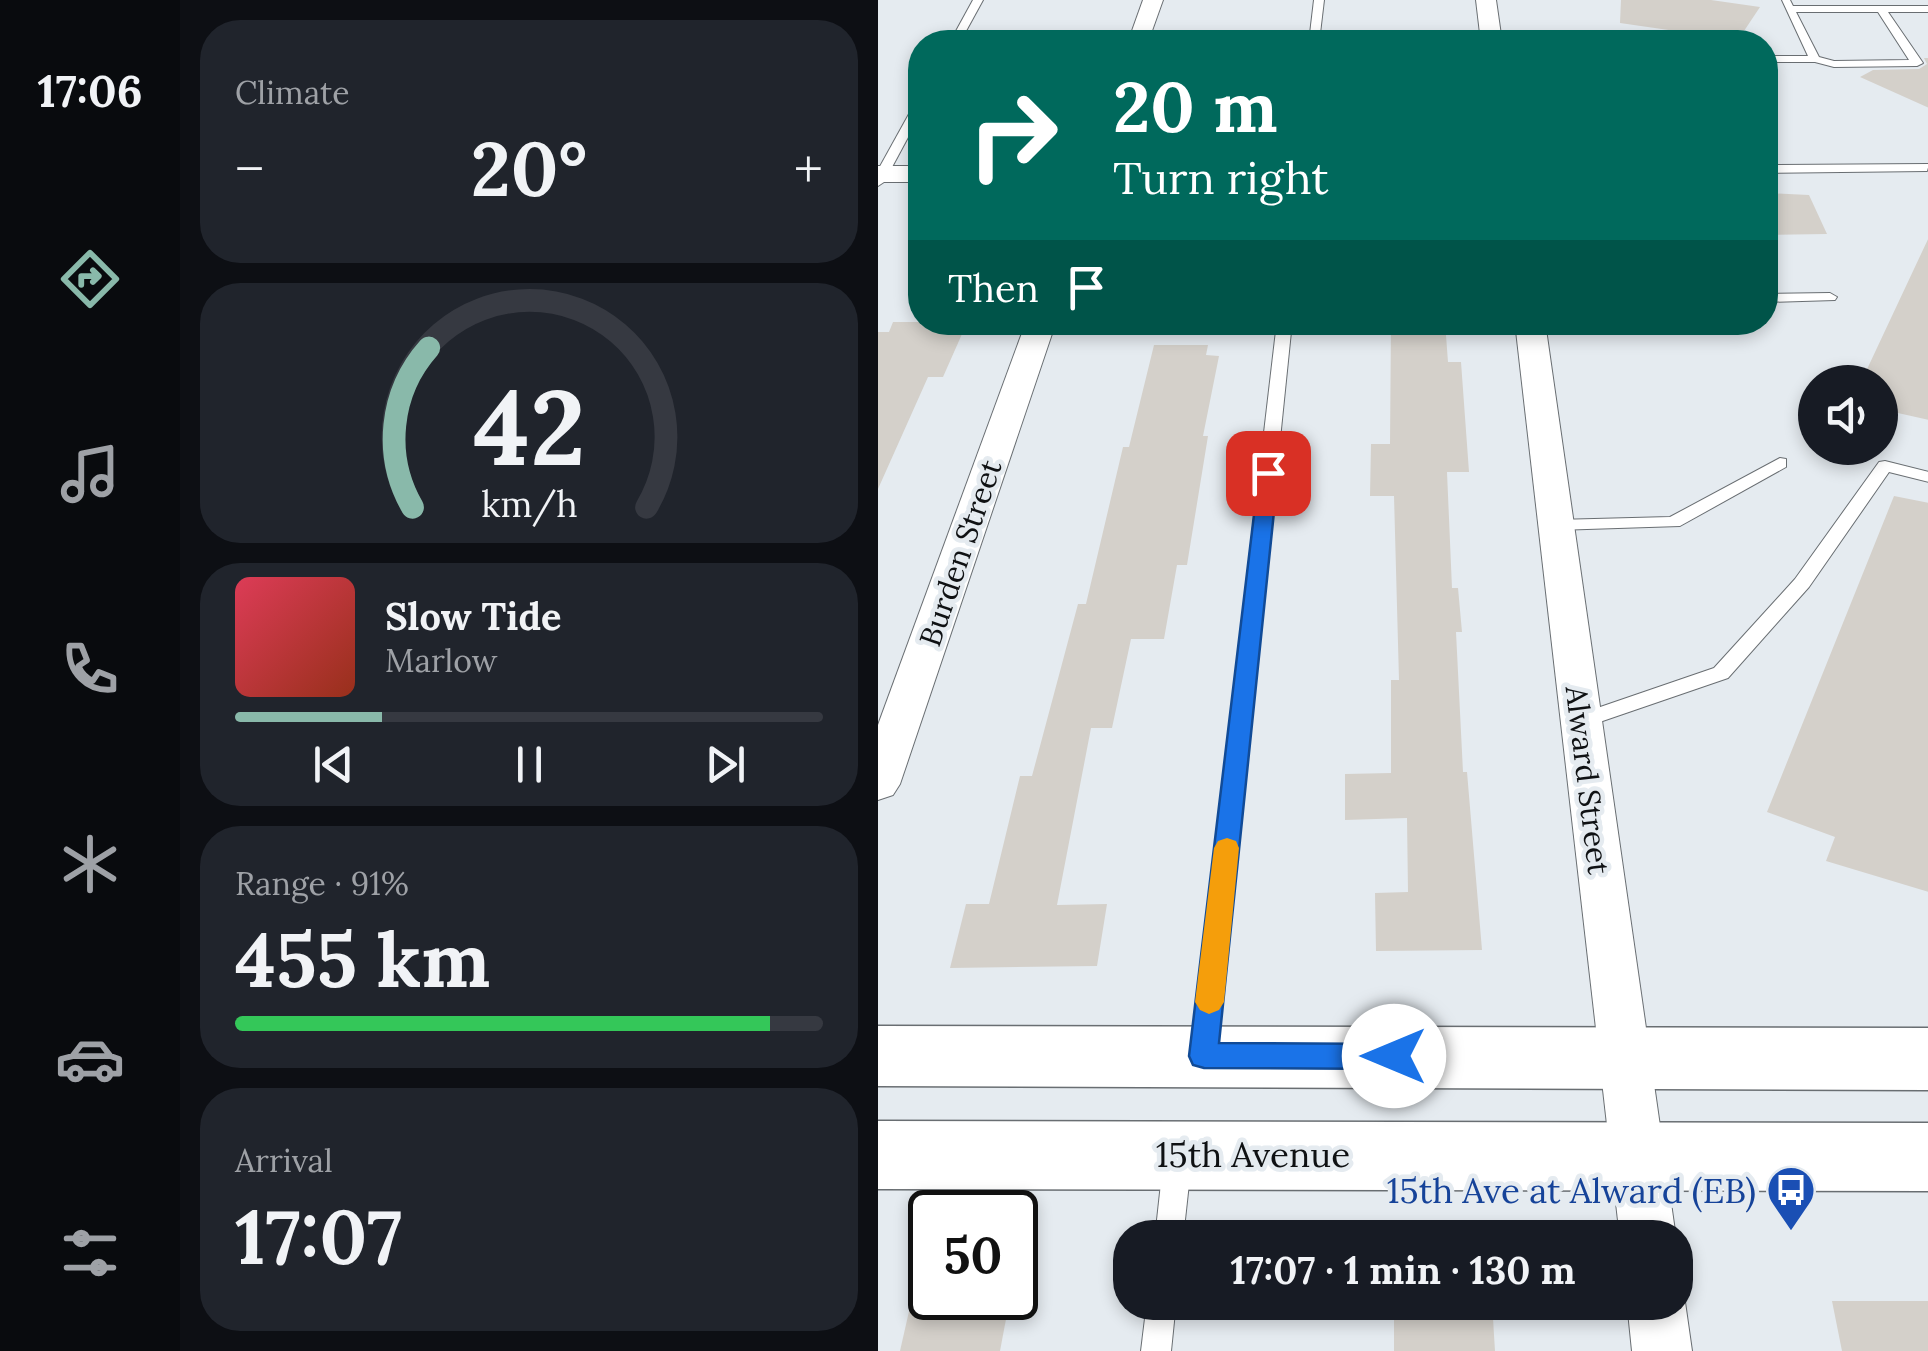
<!DOCTYPE html>
<meta charset="utf-8">
<style>
:root{--surface:#171b24;--page:#20242c;--text:#f1f3f6;--muted:#9ea1a6;--line:#363941;--accent:#89b9aa}
body{margin:0;font-family:Lora,serif;background:var(--page);color:var(--text);height:100vh;display:flex;flex-direction:column;font-size:38px;white-space:nowrap}
*{box-sizing:border-box;margin:0}
p{font-size:32px;color:var(--muted)}
.icon{flex:none;width:55px;height:55px;fill:none;stroke:currentColor;stroke-width:2;stroke-linecap:round;stroke-linejoin:round}
.map{position:relative;flex:1;overflow:hidden}
.sheet{display:flex;flex-direction:column;gap:20px;padding:20px;background:#0d0f14;width:698px}
.sheet>*{flex:none}
.guide{position:absolute;left:30px;top:30px;width:870px;height:305px;border-radius:40px;box-shadow:0 5px 15px #0003;background:#00695c;color:#fff;overflow:hidden}
.buttons{position:absolute;left:920px;top:365px;display:grid;gap:20px}
.buttons a{display:grid;place-items:center;width:100px;height:100px;border-radius:50%;background:var(--surface);box-shadow:0 5px 15px #0003;font-size:50px}
.speed{position:absolute;left:30px;top:1190px;display:flex;gap:20px;font-size:50px;font-weight:700;text-align:center}
.speed>*{display:grid;place-content:center;width:130px;height:130px;border-radius:50%;background:var(--surface);box-shadow:0 5px 15px #0003;line-height:1}
.speed .limit{border:5px solid #111;border-radius:15px;background:#fff;color:#111}
.pin{position:absolute;display:grid;place-items:center;width:85px;height:85px;color:#fff;margin:-42px;border-radius:20px;box-shadow:0 5px 15px #0006}
.me{position:absolute;width:110px;margin:-55px;rotate:270deg;stroke-linejoin:round;filter:drop-shadow(0 0 8px #0008)}
.turn{display:flex;align-items:center;gap:35px;height:210px;padding:0 40px;font-size:45px}
.turn .icon{width:130px;height:130px;stroke-width:2.5}
.turn b{display:block;font-size:70px;line-height:85px}
.then{display:flex;align-items:center;height:95px;padding:0 40px;background:#0003;gap:20px;font-size:38px}
.big{font-size:75px;font-weight:700;line-height:1.1}
.sheet .widget{flex:1;display:flex;flex-direction:column;justify-content:center;gap:15px;min-width:0;padding:0 35px;border-radius:40px;background:var(--page)}
.sheet .dial{align-items:center;gap:0}
.dial svg{height:260px;overflow:visible;fill:none;stroke:var(--line);stroke-width:7;stroke-linecap:round;text-anchor:middle}
.dial text{fill:var(--text);stroke:none}
.song{display:flex;align-items:center;gap:30px}
.cover{width:120px;height:120px;border-radius:15px;background:linear-gradient(135deg,hsl(350 70% 55%),hsl(10 70% 35%))}
.played{height:10px;border-radius:5px;background:linear-gradient(90deg,var(--accent) 25%,var(--line) 25%)}
.keys{display:flex;justify-content:space-around;direction:ltr}
.heat{display:flex;justify-content:space-between;align-items:center;font-size:55px;direction:ltr}
.charge{height:15px;border-radius:8px;background:linear-gradient(90deg,#34c759 91%,var(--line) 0)}
.trip{position:absolute;left:235px;top:1220px;width:580px;height:100px;border-radius:40px;background:var(--surface);box-shadow:0 5px 15px #0003;font-weight:700;line-height:100px;text-align:center}
main{display:flex;flex:1;min-height:0}
.menu{display:flex;flex-direction:column;width:180px;justify-content:space-around;align-items:center;background:#090b0e;color:var(--muted)}
.menu .icon{width:70px;height:70px}
.menu .current{color:var(--accent)}
.menu b{font-size:45px;color:var(--text)}
.map>svg:first-child{display:block}
.building{fill:#d4d0ca}
.lines{fill:none;stroke-linecap:round;stroke-linejoin:round}
.service-casing{stroke:#696e72;stroke-width:2}
.minor-casing{stroke:#696e72;stroke-width:2}
.secondary-casing{stroke:#696e72;stroke-width:3}
.service{fill:#fff;fill-rule:evenodd}
.minor{fill:#fff;fill-rule:evenodd}
.secondary{fill:#fff;fill-rule:evenodd}
.route{fill:#1a73e8;stroke:#114b97;stroke-width:2.5}
.slow{fill:#f59e0b}
.labels{text-anchor:middle;dominant-baseline:central;stroke-width:9;stroke-linejoin:round;paint-order:stroke}
.street-label{font-size:30px;fill:#0f1113;stroke:#e5ebf0}
.near-street-label{font-size:35px;fill:#0f1113;stroke:#e5ebf0}
.near-transit-label{font-size:35px;fill:#164399;stroke:#e5ebf0;text-anchor:end}
</style>
<main>
<nav class="menu">
<b>17:06</b>
<svg class="icon current" aria-label="directions" viewBox="0 0 24 24"><path d="M12 3l9 9-9 9-9-9zM9 14v-3h6M13 9l2 2-2 2"/></svg>
<svg class="icon" aria-label="music" viewBox="0 0 24 24"><path d="M9 18V5l10-2v13"/><circle cx="6" cy="18" r="3"/><circle cx="16" cy="16" r="3"/></svg>
<svg class="icon" aria-label="phone" viewBox="0 0 24 24"><path d="M5 4h4l2 5-3 2q2 4 5 5l2-3 5 2v4C11 20 4 13 5 4z"/></svg>
<svg class="icon" aria-label="climate" viewBox="0 0 24 24"><path d="M12 3v18M4 7l16 10M4 17L20 7"/></svg>
<svg class="icon" aria-label="car" viewBox="0 0 24 24"><path d="M5 17H2v-5l4-1 3-4h7l3 4 3 1v5h-3M9 17h6M6 11h13"/><circle cx="7" cy="17" r="2"/><circle cx="17" cy="17" r="2"/></svg>
<svg class="icon" aria-label="filters" viewBox="0 0 24 24"><path d="M4 7h16M4 17h16"/><circle cx="9" cy="7" r="2"/><circle cx="15" cy="17" r="2"/></svg>
</nav>
<section class="sheet">
<div class="widget"><p>Climate</p>
<div class="heat"><a>−</a><b class="big">20°</b><a>+</a></div>
</div>
<div class="widget dial"><svg viewBox="0 0 100 80">
<path d="M14 69A42 42 0 1 1 86 69"/>
<path d="M14 69A42 42 0 0 1 19 20" stroke="#89b9aa"/>
<text x="50" y="56" font-size="32" font-weight="700">42</text>
<text x="50" y="72" font-size="11">km/h</text>
</svg></div>
<div class="widget">
<div class="song"><i class="cover"></i><div><b>Slow Tide</b><p>Marlow</p></div></div>
<div class="played"></div>
<div class="keys"><svg class="icon" aria-label="previous" viewBox="0 0 24 24"><path d="M18 5L8 12l10 7zM5 5v14"/></svg><svg class="icon" aria-label="pause" viewBox="0 0 24 24"><path d="M8 5v14M16 5v14"/></svg><svg class="icon" aria-label="next" viewBox="0 0 24 24"><path d="M6 5l10 7-10 7zM19 5v14"/></svg></div>
</div>
<div class="widget"><p>Range · 91%</p><b class="big">455 km</b><div class="charge"></div></div>
<div class="widget"><p>Arrival</p><b class="big">17:07</b></div>
</section>
<div class="map">
<svg width="1051" height="1351" viewBox="0 0 1051 1351">
<rect width="100%" height="100%" fill="#e5ebf0"/>
<g class="building">
<path d="M743 0H833L882 7 860 40 742 23Z"/>
<path d="M1046 58H1051V108L982 77 995 70 1041 69 1049 64Z"/>
<path d="M888 193 931 195 949 234 888 235Z"/>
<path d="M1051 237V420L1002 409V382H983Z"/>
<path d="M15 322H83L78 334H84L65 377H50L0 489V332H11Z"/>
<path d="M513 322H567L570 362H583L591 472H569L574 588H580L584 632H578L585 772H589L604 950 498 951 497 893 530 892 529 818 467 820V774L513 773V680H521L516 496H492L493 444H512Z"/>
<path d="M276 345H330L328 355 341 356 325 436H330L309 565H299L286 639H253L234 728H213L179 905 229 904 219 966 72 968 88 904H111L142 776H154L200 604H208L245 447H251Z"/>
<path d="M1016 496 1051 503V892L948 861 957 837 889 812Z"/>
<path d="M34 1298H132L122 1351H22Z"/>
<path d="M954 1301H1051V1351H964Z"/>
<path d="M516 1302H614L617 1351H516Z"/>
</g>
<g class="lines">
<g class="service-casing">
<g id="service">
<path d="M95 0H105L82 42H72Z"/>
<path d="M436 0H446L441 42H431Z"/>
<path d="M904 0H912L915 6H1051V12H1010L1045 63 1039 66 956 67 937 62H888V56H930ZM918 12H1000L1031 60 956 61 941 57Z"/>
<path d="M42 101V115L6 182 0 186V170L36 105Z"/>
<path d="M1051 164 1049 171 888 173V165Z"/>
<path d="M952 293 959 297 957 300 888 302V294Z"/>
<path d="M399 322H414L339 1054 335 1062 326 1065 317 1062 313 1054Z"/>
<path d="M902 458 908 459V467L802 526 678 530 669 525 678 520 792 517Z"/>
<path d="M1007 461 1051 472V482L1011 472 931 587 850 678 710 726H696L693 721 696 716 836 668 917 579 1001 462Z"/>
<path d="M299 1152 309 1156 313 1165 305 1238H277L285 1165 289 1156Z"/>
<path d="M269 1302H298L293 1351H263Z"/>
</g>
</g>
<g class="minor-casing">
<g id="minor">
<path d="M265 0H285L270 42H250Z"/>
<path d="M598 0H618L624 42H603Z"/>
<rect x="0" y="166" width="42" height="16"/>
<path d="M148 322H178L22 784 15 795 0 800V725Z"/>
<path d="M637 322H667L798 1238V1239L742 1238Z"/>
<path d="M798 1281 807 1302 814 1351H754L749 1302H798Z"/>
</g>
</g>
<g class="secondary-casing">
<g id="secondary">
<path d="M0 1026 1051 1028V1090L0 1086Z"/>
<path d="M0 1121 1051 1123V1191L0 1189Z"/>
</g>
</g>
<use href="#service" class="service"/>
<use href="#minor" class="minor"/>
<use href="#secondary" class="secondary"/>
</g>
<path class="route" d="M390 467 400 473 341 1043 516 1044 527 1048 531 1056 527 1065 516 1069 326 1068 315 1065 311 1056 381 473Z"/>
<path class="slow" d="M349 838 358 841 361 848 346 1002 341 1010 331 1014 322 1010 317 1002 336 848 340 841Z"/>
<defs>
<g id="bus-pin" transform="scale(2.5)"><path d="M0 17L-7.5 6A9.5 9.5 0 1 1 7.5 6Z" fill="#1a4fb4" stroke="#e5ebf0"/><path d="M-5-6H5V4H4V6H2V4H-2V6H-4V4H-5ZM-3.5-4V0h7V-4ZM-3.5 1.2v1.5H-2V1.2ZM2 1.2v1.5H3.5V1.2Z" fill="#fff"/></g>
</defs>
<g fill-rule="evenodd">
<use href="#bus-pin" x="913" y="1190"/>
</g>
<g class="labels">
<g class="street-label">
<text transform="translate(82 553) rotate(-71)">Burden Street</text>
<text transform="translate(710 780) rotate(83)">Alward Street</text>
</g>
<g class="near-street-label">
<text x="375" y="1154">15th Avenue</text>
</g>
<g class="near-transit-label">
<text x="878" y="1190">15th Ave at Alward (EB)</text>
</g>
</g>
</svg>
<div class="buttons">
<a><svg class="icon" aria-label="sound" viewBox="0 0 24 24"><path d="M4 9h4l5-4v14l-5-4H4zM17 9q2 3 0 6"/></svg></a>
</div>
<div class="speed"><div class="limit">50</div></div>
<div class="pin" style="left:390px;top:473px;background:#d93025"><svg class="icon" aria-label="arrive" viewBox="0 0 24 24"><path d="M6 21V4h12l-3 4 3 4H6"/></svg></div>
<svg class="me" style="left:516px;top:1056px" viewBox="-20 -20 40 40"><circle r="19" fill="#fff"/><path d="M0-13L10 11 0 6-10 11z" fill="#1a73e8"/></svg>
<div class="trip">17:07 · 1 min · 130 m</div>
<div class="guide">
<div class="turn"><svg class="icon" aria-label="right" viewBox="0 0 24 24"><path d="M7 20v-9h11M14 6l5 5-5 5"/></svg><div><b>20 m</b>Turn right</div></div>
<div class="then">Then<svg class="icon" aria-label="arrive" viewBox="0 0 24 24"><path d="M6 21V4h12l-3 4 3 4H6"/></svg></div>
</div>
</div>
</main>
